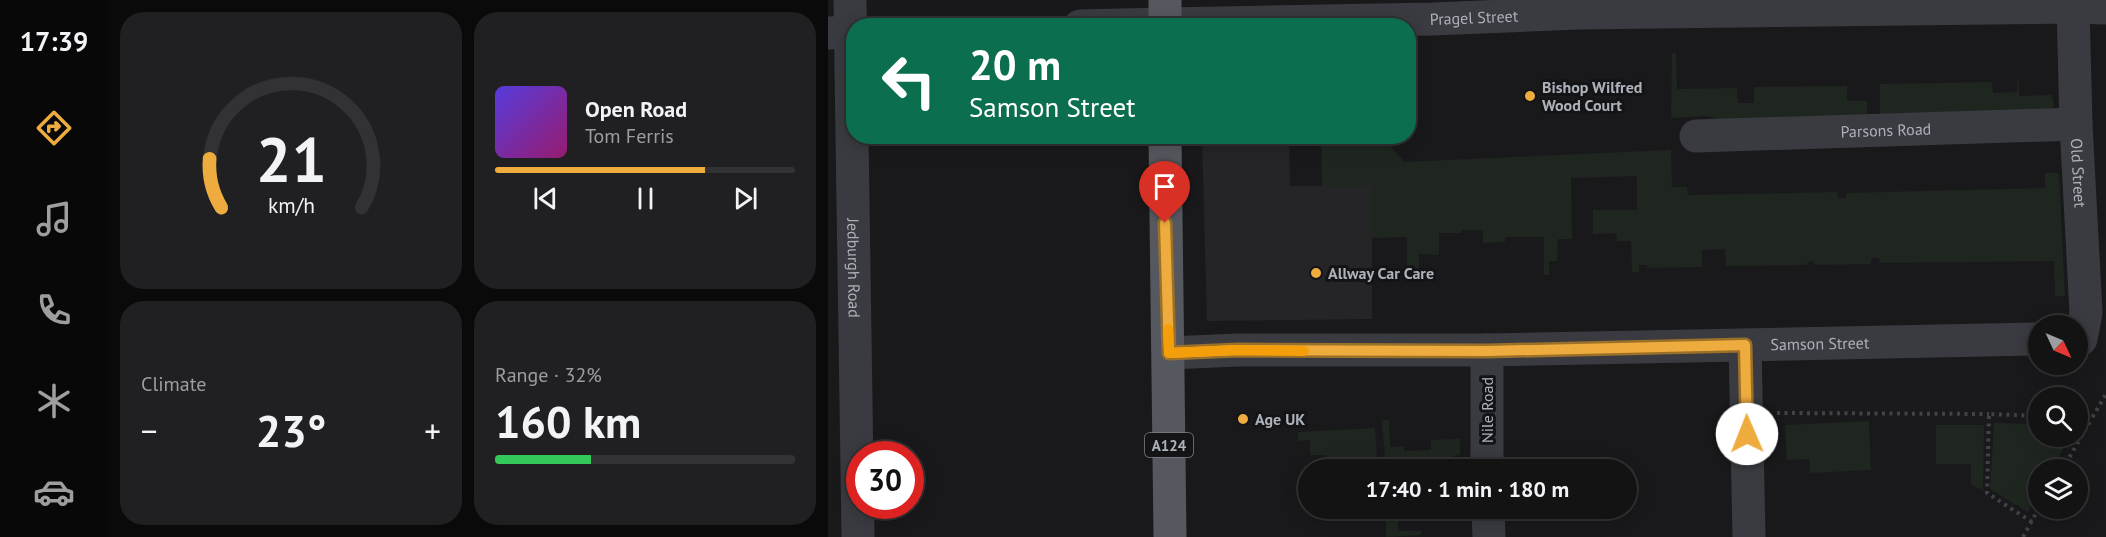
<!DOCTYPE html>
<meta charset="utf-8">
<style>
:root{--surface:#131314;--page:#202022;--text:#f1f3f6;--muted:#9d9ea0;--line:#323234;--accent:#eeac3e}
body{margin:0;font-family:"PT Sans",sans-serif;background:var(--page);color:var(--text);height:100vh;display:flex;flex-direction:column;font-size:22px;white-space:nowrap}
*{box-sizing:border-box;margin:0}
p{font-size:20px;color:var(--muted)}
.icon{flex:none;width:33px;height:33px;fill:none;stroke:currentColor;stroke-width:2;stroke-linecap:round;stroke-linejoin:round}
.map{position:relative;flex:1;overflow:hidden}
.side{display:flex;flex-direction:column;gap:12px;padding:12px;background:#0a0a0b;width:720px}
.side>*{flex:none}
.top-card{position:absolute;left:18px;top:18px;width:570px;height:126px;border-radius:24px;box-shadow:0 3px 15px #0003,0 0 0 2px var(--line);background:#0b6e4f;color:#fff;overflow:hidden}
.needle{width:39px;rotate:134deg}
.buttons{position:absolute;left:1200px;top:315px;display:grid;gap:12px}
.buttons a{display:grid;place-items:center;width:60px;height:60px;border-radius:50%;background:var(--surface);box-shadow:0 3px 15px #0003,0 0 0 2px var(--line);font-size:30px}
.speed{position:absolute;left:18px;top:441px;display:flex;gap:12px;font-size:30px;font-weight:700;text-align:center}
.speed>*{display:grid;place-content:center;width:78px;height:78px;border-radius:50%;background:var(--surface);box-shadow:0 3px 15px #0003,0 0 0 2px var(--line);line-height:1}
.speed .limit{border:9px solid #d22;background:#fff;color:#111}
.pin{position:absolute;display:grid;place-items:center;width:51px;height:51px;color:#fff;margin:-62px -26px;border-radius:50% 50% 50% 0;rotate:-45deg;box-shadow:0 0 6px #0007}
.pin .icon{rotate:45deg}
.me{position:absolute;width:66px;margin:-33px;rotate:359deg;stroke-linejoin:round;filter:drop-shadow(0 0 4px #0008)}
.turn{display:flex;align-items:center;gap:21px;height:126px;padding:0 24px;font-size:27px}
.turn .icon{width:78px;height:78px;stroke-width:2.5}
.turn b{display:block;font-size:42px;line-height:51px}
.big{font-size:45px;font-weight:700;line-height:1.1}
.side .tile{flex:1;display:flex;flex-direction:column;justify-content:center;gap:9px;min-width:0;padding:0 21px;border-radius:24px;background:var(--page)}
.side .dial{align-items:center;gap:0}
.dial svg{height:156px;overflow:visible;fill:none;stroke:var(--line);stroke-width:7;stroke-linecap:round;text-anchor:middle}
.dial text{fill:var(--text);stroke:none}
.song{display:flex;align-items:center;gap:18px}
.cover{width:72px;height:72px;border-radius:9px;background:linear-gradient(135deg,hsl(250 70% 55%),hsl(320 70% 35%))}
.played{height:6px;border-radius:3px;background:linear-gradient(90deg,var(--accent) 70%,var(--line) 70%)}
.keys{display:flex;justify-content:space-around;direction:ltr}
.heat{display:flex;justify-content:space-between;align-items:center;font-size:33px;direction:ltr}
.charge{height:9px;border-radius:4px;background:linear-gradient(90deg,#34c759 32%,var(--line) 0)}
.side .tiles{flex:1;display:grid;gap:12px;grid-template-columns:repeat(2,1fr)}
.trip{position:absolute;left:470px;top:459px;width:339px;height:60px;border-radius:30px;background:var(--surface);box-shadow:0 3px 15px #0003,0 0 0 2px var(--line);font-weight:700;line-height:60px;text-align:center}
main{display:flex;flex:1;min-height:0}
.tab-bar{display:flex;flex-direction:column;width:108px;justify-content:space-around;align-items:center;background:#080808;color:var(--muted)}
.tab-bar .icon{width:42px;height:42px}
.tab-bar .current{color:var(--accent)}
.tab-bar b{font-size:27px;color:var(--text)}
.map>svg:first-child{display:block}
.built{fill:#252528}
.green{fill:#1f2620}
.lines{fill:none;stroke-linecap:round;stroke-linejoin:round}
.path{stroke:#404247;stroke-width:4;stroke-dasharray:3 4.5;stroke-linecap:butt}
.minor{stroke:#3a3b40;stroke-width:33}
.tertiary{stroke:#3a3b40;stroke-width:33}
.primary{stroke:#56585f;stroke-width:33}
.route-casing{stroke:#9b7028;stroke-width:15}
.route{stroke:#eeac3e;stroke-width:10}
.slow{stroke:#f59e0b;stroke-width:10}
.poi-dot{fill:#eeac3e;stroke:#141416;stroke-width:2}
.labels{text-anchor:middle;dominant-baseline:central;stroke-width:6;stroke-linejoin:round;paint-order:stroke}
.shield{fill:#141416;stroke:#7e8289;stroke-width:1.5}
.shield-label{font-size:15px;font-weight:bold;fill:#acb1ba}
.street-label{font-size:16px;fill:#acb1ba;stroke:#141416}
.poi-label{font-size:16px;font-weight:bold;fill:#acb1ba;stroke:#141416;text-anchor:start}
</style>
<main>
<nav class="tab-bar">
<b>17:39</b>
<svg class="icon current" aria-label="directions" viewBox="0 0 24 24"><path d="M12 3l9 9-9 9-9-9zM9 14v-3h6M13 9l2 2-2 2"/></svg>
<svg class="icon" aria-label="music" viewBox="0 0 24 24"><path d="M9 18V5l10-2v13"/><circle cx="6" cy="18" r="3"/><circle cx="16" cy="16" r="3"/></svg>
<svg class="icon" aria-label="phone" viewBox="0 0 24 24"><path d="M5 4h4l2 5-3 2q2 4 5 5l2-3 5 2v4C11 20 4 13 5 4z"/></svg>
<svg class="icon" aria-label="climate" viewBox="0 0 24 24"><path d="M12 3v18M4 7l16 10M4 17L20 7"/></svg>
<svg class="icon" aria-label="car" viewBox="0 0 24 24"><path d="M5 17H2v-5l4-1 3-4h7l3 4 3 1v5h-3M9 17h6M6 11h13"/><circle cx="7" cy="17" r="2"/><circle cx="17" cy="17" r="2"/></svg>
</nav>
<section class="side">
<div class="tiles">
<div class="tile dial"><svg viewBox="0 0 100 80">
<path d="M14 69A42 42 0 1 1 86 69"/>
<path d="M14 69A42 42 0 0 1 8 44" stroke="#eeac3e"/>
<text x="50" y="56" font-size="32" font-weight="700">21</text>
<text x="50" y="72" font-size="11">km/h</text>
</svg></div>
<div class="tile">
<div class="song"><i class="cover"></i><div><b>Open Road</b><p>Tom Ferris</p></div></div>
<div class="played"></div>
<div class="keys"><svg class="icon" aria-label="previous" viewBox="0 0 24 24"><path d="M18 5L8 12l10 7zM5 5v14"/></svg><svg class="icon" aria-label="pause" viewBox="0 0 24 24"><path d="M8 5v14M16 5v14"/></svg><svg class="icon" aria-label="next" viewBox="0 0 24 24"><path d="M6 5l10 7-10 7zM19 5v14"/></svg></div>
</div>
<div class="tile"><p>Climate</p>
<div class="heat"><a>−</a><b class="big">23°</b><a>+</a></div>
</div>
<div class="tile"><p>Range · 32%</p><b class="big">160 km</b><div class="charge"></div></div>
</div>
</section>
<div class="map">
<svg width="1278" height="537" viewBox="0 0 1278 537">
<rect width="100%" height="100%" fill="#19191b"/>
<path class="built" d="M374 137H461L462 186H544V319L379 321Z"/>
<g class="green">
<path d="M848 53 849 89 909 88 910 103H926V87L1019 86V101H1039V120L1052 119V84L1164 82 1165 93 1189 92V81H1191V96L1224 95 1226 105 1218 117 901 123 878 116 843 118 844 54Z"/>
<path d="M493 137H555L576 162 843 150 844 187H859L860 195 1009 192 1010 198H1018V193L1217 188V173H1231L1237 296H1227L1226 261 1052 263 1051 258H1044L1043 264 987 265 983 260 978 265 898 266 897 249 874 250V267L819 268V265H811V272H804L803 241H789L788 233 765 234V210H809V176L743 178 744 239H730L729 261H721V275H716V237H677V242L655 243V230H634L633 233H611V255L591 254V273H579V237L543 238 544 186H494Z"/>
<path d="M554 420H561L562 447H576V451L603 450V440L632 439V455L626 456V466H571V470L499 469 498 455H482V440L470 441V432L547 428 549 460 557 459Z"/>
<path d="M1041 421 1043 470 982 473 981 459 959 460 957 425Z"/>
<path d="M1166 423 1210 424V436L1242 437 1224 469 1210 470V492L1200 512 1162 489Z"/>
<path d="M1108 425H1156L1155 490 1143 485V464H1108Z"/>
<path d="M558 509H576V518H570V531H593V535L558 537Z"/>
</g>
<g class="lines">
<g class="path">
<path d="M949 413 1161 414"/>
<path d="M1250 417 1264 418 1278 394"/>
<path d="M1234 470 1264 418"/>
<path d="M1204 522 1159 493 1161 414 1210 416"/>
<path d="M1195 537 1211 508"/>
</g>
<g class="minor">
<path id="s1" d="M22 0 30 537"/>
<path id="s2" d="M1245 7 1248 124 1258 313 1253 339"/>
<path id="s3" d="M337 24 605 19 751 13 1245 7 1278 8"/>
<path id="s4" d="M868 136 1248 124"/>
<path d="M917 345 921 537"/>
<path d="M659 350V470"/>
<path id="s5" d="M341 353 410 350H659L1210 339"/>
<path d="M660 508 661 537"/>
</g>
<g class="tertiary">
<path d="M252 26 337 24"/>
<path d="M0 33 26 32"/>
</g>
<g class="primary">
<path d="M337 0V26"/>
<path d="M337 136 342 537"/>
</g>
</g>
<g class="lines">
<g class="route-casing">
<path id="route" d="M337 223 341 353 410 350 659 351 917 345 919 434"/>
</g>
<use href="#route" class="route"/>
<path class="slow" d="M340 329 341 353 410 350 476 351"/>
</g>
<g class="poi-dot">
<circle cx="702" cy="96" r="6"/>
<circle cx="488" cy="273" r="6"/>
<circle cx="415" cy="419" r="6"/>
</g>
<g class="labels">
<rect class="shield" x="317" y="433" width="48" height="24" rx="4.5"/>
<g class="shield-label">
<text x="341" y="445">A124</text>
</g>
<g class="street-label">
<text stroke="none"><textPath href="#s3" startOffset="309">Pragel Street</textPath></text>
<text stroke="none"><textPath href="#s4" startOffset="190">Parsons Road</textPath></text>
<text stroke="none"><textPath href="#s2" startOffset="166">Old Street</textPath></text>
<text stroke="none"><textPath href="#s1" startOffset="268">Jedburgh Road</textPath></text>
<text stroke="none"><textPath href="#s5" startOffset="651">Samson Street</textPath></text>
<text transform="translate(659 410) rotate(-90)">Nile Road</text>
</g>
<g class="poi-label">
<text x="714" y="87">Bishop Wilfred<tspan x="714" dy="18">Wood Court</tspan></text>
<text x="500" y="273">Allway Car Care</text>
<text x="427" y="419">Age UK</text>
</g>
</g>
</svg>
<div class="buttons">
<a><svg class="needle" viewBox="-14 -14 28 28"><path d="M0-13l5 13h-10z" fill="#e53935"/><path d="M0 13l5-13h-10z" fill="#9d9ea0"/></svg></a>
<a><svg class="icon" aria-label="search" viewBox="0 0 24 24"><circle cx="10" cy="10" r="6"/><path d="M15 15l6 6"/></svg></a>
<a><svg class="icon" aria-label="layers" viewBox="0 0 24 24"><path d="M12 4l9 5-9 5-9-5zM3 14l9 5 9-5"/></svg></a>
</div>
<div class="speed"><div class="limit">30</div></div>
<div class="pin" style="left:337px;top:223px;background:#d93025"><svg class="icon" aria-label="arrive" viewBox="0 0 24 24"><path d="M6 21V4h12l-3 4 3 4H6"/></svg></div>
<svg class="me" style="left:919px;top:434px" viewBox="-20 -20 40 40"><circle r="19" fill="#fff"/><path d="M0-13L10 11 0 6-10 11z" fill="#eeac3e"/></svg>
<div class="trip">17:40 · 1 min · 180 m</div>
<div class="top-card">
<div class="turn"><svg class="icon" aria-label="left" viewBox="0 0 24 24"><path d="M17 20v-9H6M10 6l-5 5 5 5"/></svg><div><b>20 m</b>Samson Street</div></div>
</div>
</div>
</main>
